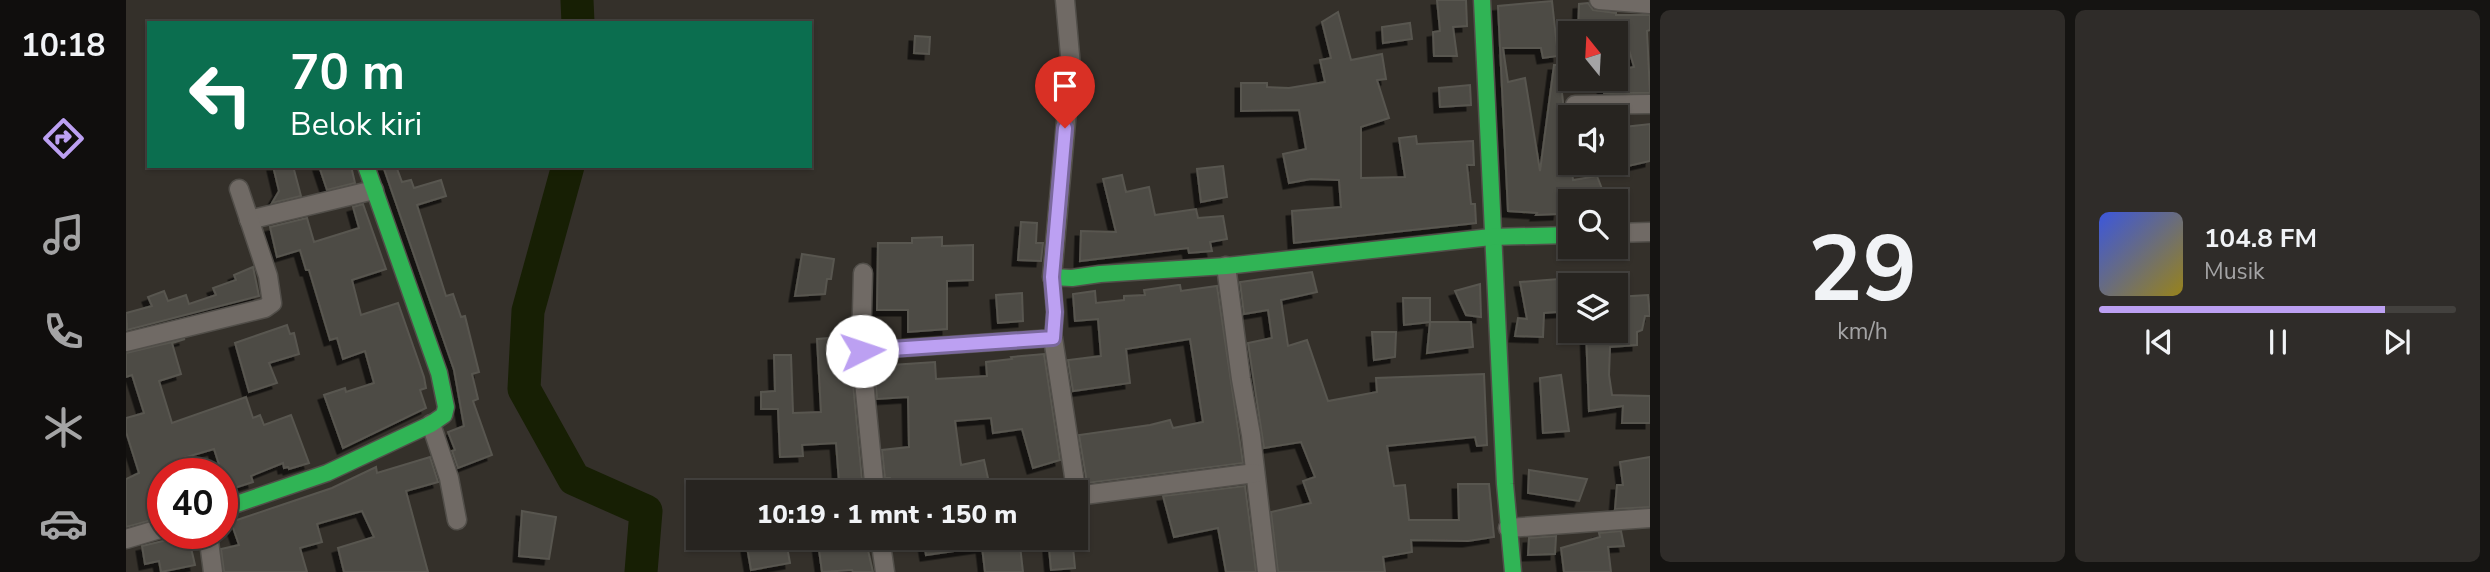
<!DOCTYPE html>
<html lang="id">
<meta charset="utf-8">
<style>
:root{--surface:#272420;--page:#2f2c29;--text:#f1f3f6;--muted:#a4a4a5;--line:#43413e;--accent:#bca0f2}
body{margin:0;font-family:"Nunito Sans",sans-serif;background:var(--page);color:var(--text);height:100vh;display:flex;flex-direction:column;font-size:26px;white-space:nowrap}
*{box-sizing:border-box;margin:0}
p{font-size:23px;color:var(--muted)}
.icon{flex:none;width:38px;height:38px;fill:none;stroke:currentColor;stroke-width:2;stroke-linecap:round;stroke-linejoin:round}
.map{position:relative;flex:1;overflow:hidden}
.panel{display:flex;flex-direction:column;gap:10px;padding:10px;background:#151412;width:840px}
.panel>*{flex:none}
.guide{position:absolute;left:21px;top:21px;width:665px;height:147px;border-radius:0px;box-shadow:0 2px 5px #0004,0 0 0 2px var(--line);background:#0b6e4f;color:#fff;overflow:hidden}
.needle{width:46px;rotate:342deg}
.tools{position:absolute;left:1432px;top:21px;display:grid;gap:14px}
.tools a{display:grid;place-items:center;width:70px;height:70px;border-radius:0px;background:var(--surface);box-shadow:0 2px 5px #0004,0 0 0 2px var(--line);font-size:35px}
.speed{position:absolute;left:21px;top:458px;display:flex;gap:14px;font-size:35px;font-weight:700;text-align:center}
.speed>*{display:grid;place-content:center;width:91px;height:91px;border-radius:50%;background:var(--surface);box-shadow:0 2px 5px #0004,0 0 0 2px var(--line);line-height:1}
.speed .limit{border:10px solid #d22;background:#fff;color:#111}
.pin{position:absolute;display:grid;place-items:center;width:60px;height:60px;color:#fff;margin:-72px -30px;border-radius:50% 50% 50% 0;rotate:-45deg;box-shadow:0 0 7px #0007}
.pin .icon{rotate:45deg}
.me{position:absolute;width:77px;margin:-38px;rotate:86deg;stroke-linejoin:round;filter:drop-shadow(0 0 5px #0008)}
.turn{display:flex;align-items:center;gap:24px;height:147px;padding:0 28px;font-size:32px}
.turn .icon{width:91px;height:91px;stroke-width:2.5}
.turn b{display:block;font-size:49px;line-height:60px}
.panel .card{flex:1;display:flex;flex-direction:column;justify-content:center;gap:10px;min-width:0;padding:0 24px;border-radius:10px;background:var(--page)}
.panel .dial{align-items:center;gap:0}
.dial b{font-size:91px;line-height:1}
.song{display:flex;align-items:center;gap:21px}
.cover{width:84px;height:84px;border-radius:10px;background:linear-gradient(135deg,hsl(230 70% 55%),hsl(50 70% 35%))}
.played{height:7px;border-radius:4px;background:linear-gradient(90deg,var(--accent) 80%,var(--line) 80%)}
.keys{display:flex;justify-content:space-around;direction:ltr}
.panel .tiles{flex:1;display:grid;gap:10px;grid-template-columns:repeat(2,1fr)}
.trip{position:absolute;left:560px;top:480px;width:402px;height:70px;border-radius:0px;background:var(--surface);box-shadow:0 2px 5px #0004,0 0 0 2px var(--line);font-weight:800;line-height:70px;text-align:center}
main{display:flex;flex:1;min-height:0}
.tab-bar{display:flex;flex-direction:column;width:126px;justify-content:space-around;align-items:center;background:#100e0d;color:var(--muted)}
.tab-bar .icon{width:49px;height:49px}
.tab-bar .selected{color:var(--accent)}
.tab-bar b{font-size:32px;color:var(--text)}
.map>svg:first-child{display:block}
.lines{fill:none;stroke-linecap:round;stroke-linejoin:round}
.river{stroke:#171f04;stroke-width:33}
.building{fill:#4e4b45;stroke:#585650;stroke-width:2;filter:url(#shadow)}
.street-casing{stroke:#514e49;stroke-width:21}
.fast-casing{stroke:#514e49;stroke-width:19}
.street{stroke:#706a65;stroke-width:18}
.fast{stroke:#30b455;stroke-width:16}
.route-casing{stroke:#7a689d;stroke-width:18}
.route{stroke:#bca0f2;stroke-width:12}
</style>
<main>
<nav class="tab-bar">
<b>10:18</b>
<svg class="icon selected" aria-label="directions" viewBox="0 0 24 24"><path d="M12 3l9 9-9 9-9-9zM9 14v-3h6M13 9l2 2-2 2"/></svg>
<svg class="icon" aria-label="music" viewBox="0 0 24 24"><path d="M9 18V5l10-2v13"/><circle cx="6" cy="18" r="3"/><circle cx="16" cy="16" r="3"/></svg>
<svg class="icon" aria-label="phone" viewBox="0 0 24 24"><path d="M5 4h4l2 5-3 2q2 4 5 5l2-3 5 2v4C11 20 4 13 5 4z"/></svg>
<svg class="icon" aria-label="climate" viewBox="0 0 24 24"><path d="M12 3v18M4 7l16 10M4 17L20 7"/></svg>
<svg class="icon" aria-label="car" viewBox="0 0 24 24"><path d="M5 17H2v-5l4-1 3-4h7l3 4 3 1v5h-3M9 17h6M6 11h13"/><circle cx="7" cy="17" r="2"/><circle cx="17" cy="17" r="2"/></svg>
</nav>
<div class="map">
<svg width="1524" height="572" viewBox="0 0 1524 572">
<defs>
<filter id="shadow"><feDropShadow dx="-5.5" dy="5.5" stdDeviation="0" flood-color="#0009"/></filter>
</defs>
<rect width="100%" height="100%" fill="#34302a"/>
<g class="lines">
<g class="river">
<path d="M451 0 452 23"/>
<path d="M442 166 402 311 398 389 448 479 520 511 515 572"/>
</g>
</g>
<g class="building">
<path d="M1311 0H1340L1341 26 1327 27 1331 56H1308L1307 32 1314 31Z"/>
<path d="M1426 1 1432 56 1417 58 1415 48H1377L1382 82 1399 78 1414 171 1428 65H1433L1437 102 1435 123 1437 135 1441 134 1447 180 1471 176 1476 189 1435 199 1432 214 1410 215 1411 213 1382 211 1372 6Z"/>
<path d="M1462 3 1467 10 1490 13V15H1524V30L1521 31 1524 93H1478L1476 79H1489V74L1502 73V68L1508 67 1498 33H1452L1453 4Z"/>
<path d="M1212 12 1225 60 1256 54 1260 79 1251 80 1263 118 1235 127V178L1279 177 1273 138 1290 136 1291 144 1347 141 1348 165H1341L1345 204H1349L1350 223 1168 243 1166 211 1215 207 1213 180 1185 179 1163 183 1157 154 1180 149 1173 110 1115 111V83H1141V87L1163 88 1199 82 1194 60 1205 58 1196 22Z"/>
<path d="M1284 23 1286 39 1257 43 1256 27Z"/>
<path d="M789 36 804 37 803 54 788 53Z"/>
<path d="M1344 85 1345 105 1314 107 1313 88Z"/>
<path d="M1524 124V161L1489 169V128Z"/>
<path d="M147 166H167L175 196 146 203 153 191Z"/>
<path d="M193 166H225L229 183 201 190Z"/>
<path d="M257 166H270L276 182 285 180 288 188 315 180 320 196 291 205 320 296 327 294 335 317 339 316 353 372 346 374 352 399 347 401 366 455 332 468 326 451 329 450 322 432 338 426 328 370Z"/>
<path d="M1097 166 1101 197 1075 202 1071 169Z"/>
<path d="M996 175 1000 192 1023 187 1029 215 1070 209 1072 218 1097 216 1101 239 1084 242 1086 251 1063 253 1062 248 954 261 955 231 990 232 977 179Z"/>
<path d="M237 204 260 269 226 280 235 315 272 303 298 377 300 388 294 390 300 408 217 448 198 395 219 388 220 392 248 383 239 351 217 359 211 338 204 340 183 270H180L174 250 151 257 144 227 181 218 188 242 233 228 227 207Z"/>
<path d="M895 222 911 223 910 243H917L915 261 892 260Z"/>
<path d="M816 237V246L847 245V280L821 281V329L782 332V310H751L752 243H786V238Z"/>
<path d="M676 254 708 259 705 279H701L699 294 669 296Z"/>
<path d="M127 267 133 296 1 330 0 313 26 306 22 297 38 291 42 301 60 295 63 304 90 295 87 288 110 280 108 275Z"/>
<path d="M1186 272 1191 292 1155 300 1162 346 1181 340 1202 401 1251 392 1250 378 1358 374 1361 445 1351 446 1349 437 1261 446 1268 486 1279 485 1283 520H1333L1332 484H1363L1368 537 1342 541 1285 540 1286 552 1257 557 1259 572H1152L1145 512 1185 503 1177 481 1189 477 1175 442 1138 448 1122 343 1146 338 1142 310 1118 314 1114 282Z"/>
<path d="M1433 279 1436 297 1444 296V311L1418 313 1417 337 1389 336 1392 318 1401 319 1394 282Z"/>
<path d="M1354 284 1355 317 1340 315 1329 291Z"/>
<path d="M1052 285H1054L1055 291 1091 286 1117 463 961 483 953 435 1024 425 1044 420 1047 428 1077 422 1064 339 1000 349 1004 383 947 391 942 360 975 356 972 319 949 321 947 294 969 291 970 303 998 300V296L1019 295 1018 290Z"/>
<path d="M896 293 897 321 872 323 870 295Z"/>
<path d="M1522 295 1524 316H1519L1516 330 1511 332V345L1484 347 1483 375 1486 395 1524 396V423H1496L1497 406 1463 411 1460 331H1489V297Z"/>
<path d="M1277 298H1304V322L1278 325Z"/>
<path d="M1304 322H1345L1347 347 1301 353Z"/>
<path d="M161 325 164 334 168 333 173 354 143 363 151 383 123 392 109 343Z"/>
<path d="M1246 332H1270L1269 357 1248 360Z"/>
<path d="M716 337 718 374 726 373 736 480 713 482 710 443 676 445 677 456 654 457 652 409H635V392L649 391 648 355H665L667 413 695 412 691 339Z"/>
<path d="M59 339 46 343 55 374 33 381 46 423 120 397 127 418 134 415 138 425 165 415 183 463 163 469 162 467 158 468 157 463 125 476 127 482 96 492V474L88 449 54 459 59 474H37V517L0 527V479L13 473 0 432V418L18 413 6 375 0 377V353Z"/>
<path d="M918 354 934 460 907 468 896 429 867 433 865 418 829 421 835 465 858 460 865 492H841L838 485 806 490V492H765L764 478H759L756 450 783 447 782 397 751 399 749 372H752L751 366 809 362 810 379 861 376 860 362 886 359 885 357Z"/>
<path d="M1435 375 1443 431 1417 433 1414 378Z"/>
<path d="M304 457 312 482 280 491 302 572H218L212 548 248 537 236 511 191 524 196 542 174 548 181 572H98L95 549 113 545 105 522 206 488 250 467 251 473Z"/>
<path d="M1524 457V507L1489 509 1491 485H1497L1494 462Z"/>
<path d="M1403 470 1461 479 1453 501 1402 493Z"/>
<path d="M1119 486 1130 572H1100L1092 528 1048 537 1037 496Z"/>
<path d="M396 511 430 517 423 559 393 556Z"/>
<path d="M1495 531 1498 546 1482 547 1485 572H1438L1435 548 1474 537 1473 533Z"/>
<path d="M62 535 69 565 35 572 33 561 19 564 16 546Z"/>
<path d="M1430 536 1429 554 1402 555 1403 538Z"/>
<path d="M716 537H739L747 572H727L726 570 696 572 692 543 716 539Z"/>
<path d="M797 537H893L897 572H859L856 547 800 555Z"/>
<path d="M922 537H946L949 568 925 570Z"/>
<path d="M660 541 664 563 625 570 621 547Z"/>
</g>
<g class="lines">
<g class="street-casing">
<g id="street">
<path d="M1473 0 1524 4"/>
<path d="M1449 105 1524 104"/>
<path d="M123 220 248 190"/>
<path d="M1489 233 1524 232"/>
<path d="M1100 266 1115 379 1125 435 1141 572"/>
<path d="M737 273 735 351 749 492"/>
<path d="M926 277 945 66 939 0"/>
<path d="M927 338 951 496"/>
<path d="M0 342 139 308 146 303 142 276 113 189"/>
<path d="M305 424 323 478 331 520"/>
<path d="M950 496 1129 473"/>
<path d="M1382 528 1524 518"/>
<path d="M82 534 87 572"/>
<path d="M754 537 759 572"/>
<path d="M0 539 37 528"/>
</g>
</g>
<g class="fast-casing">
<g id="fast">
<path d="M1356 0 1379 484 1387 572"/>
<path d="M735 351 927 338 929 312 926 277 946 278 974 274 1100 266 1365 237 1444 235"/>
<path d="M96 509 201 473 305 424 318 415 320 407 313 373 240 166"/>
</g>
</g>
<use href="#street" class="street"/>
<use href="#fast" class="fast"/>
</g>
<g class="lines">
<g class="route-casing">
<path id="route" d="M736 351 927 338 929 312 926 277 939 128"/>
</g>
<use href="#route" class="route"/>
</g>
</svg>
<div class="tools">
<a><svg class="needle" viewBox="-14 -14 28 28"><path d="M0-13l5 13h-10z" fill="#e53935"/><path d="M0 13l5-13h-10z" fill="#a4a4a5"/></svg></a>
<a><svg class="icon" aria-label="sound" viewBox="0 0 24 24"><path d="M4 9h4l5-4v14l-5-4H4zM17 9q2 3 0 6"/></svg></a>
<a><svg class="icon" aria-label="search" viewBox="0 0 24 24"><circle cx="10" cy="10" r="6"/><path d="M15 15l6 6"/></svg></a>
<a><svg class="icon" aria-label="layers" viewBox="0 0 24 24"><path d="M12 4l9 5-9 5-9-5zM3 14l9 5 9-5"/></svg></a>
</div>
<div class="speed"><div class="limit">40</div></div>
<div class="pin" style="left:939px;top:128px;background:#d93025"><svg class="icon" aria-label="arrive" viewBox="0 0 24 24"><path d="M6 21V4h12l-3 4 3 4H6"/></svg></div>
<svg class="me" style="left:736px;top:351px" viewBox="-20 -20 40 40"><circle r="19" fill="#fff"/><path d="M0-13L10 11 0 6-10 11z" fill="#bca0f2"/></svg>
<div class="trip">10:19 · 1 mnt · 150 m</div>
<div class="guide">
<div class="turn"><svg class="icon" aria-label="left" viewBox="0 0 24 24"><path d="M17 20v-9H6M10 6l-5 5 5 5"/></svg><div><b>70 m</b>Belok kiri</div></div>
</div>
</div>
<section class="panel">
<div class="tiles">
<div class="card dial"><b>29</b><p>km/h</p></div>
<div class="card">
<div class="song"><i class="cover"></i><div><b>104.8 FM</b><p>Musik</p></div></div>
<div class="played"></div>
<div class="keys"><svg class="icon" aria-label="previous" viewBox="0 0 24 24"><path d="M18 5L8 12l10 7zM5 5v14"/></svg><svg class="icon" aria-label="pause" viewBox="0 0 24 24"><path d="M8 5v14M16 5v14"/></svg><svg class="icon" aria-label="next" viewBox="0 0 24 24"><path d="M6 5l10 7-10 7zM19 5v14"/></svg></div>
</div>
</div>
</section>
</main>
